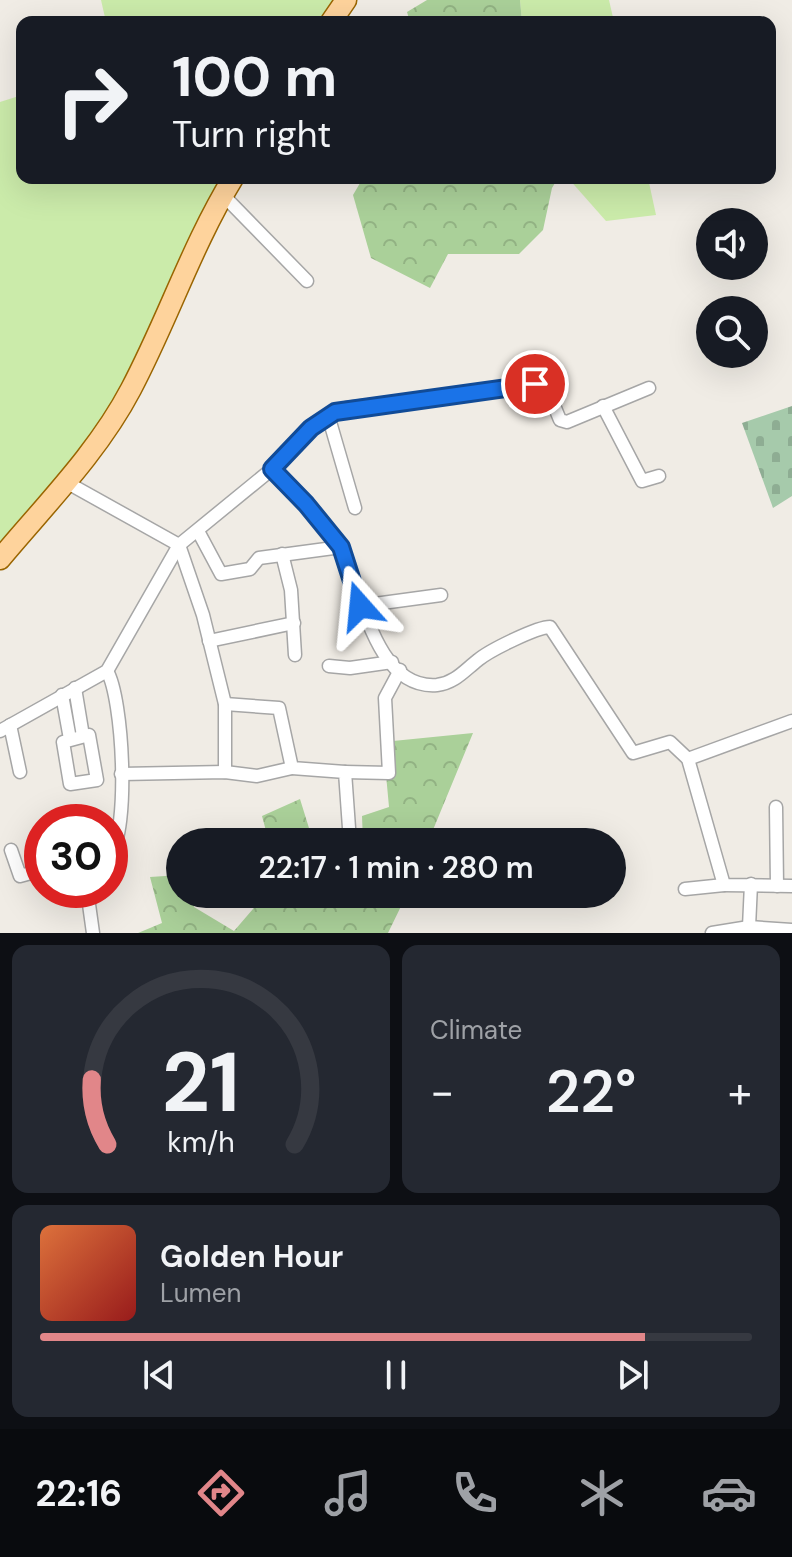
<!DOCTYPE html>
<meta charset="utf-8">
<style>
:root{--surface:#171b24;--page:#242831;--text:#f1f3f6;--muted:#9ea1a6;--line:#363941;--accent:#e18689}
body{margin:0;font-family:"DM Sans",sans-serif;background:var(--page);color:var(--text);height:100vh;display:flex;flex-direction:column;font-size:30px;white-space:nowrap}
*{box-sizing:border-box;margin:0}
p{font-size:26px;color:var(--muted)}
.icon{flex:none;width:44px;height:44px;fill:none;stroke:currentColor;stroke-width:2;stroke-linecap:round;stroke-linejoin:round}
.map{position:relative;height:933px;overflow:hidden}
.details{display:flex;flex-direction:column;gap:12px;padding:12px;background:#0d0f14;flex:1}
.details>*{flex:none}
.hud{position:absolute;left:16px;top:16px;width:760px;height:168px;border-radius:16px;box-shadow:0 8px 32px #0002;background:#171b24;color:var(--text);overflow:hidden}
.controls{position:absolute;left:696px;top:208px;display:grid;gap:16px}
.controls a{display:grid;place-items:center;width:72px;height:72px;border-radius:50%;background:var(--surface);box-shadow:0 8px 32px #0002;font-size:40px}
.speed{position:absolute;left:24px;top:804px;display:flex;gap:16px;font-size:40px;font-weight:700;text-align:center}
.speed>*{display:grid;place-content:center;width:104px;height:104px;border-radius:50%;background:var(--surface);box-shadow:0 8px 32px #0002;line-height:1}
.speed .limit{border:12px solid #d22;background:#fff;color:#111}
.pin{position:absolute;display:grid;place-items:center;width:68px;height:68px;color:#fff;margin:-34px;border:4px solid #fff;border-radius:50%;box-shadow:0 2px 8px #0007}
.me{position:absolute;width:88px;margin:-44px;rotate:342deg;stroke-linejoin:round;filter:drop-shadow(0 0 6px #0008)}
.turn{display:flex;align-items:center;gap:28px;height:168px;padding:0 24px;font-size:36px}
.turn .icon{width:104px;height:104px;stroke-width:2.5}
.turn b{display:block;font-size:56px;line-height:68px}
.big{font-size:60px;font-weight:600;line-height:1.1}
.details .tile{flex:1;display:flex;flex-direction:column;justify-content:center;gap:12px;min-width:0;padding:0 28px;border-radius:16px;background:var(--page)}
.details .dial{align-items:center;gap:0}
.dial svg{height:208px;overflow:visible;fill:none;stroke:var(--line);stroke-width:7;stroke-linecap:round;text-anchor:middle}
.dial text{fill:var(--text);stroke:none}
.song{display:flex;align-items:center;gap:24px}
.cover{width:96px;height:96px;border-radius:12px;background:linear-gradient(135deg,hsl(20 70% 55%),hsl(0 70% 35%))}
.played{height:8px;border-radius:4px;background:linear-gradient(90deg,var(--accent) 85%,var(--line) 85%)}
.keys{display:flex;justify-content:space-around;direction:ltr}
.heat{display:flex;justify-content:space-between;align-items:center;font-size:44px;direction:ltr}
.details .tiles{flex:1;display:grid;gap:12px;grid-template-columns:1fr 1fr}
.tile:last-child{grid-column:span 2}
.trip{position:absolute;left:166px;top:828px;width:460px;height:80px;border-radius:40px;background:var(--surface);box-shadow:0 8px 32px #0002;font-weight:600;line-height:80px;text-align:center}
.dock{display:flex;height:128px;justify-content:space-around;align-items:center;background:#090b0e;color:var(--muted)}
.dock .icon{width:56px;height:56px}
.dock .current{color:var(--accent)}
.dock b{font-size:36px;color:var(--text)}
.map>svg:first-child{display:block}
.grass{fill:#cbebaa}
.forest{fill:url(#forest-crowns)}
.cemetery{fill:url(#cemetery-stones)}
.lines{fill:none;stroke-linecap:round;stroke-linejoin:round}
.street-casing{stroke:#a6a6a6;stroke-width:15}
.primary-casing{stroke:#9a6500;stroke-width:23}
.street{stroke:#fff;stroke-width:12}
.primary{stroke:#fed39c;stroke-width:20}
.route-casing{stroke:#114b97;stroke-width:20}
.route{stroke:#1a73e8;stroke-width:14}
</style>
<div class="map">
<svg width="792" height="933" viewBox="0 0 792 933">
<defs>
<pattern id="forest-crowns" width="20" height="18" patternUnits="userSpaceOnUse" patternTransform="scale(2)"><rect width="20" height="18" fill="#aad099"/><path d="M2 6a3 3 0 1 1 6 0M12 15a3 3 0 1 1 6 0" fill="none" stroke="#92b283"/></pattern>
<pattern id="cemetery-stones" width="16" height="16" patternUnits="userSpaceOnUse" patternTransform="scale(2)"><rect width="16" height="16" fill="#a6caab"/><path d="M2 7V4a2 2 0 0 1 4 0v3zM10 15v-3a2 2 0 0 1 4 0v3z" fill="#8ead93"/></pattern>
</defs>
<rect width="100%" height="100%" fill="#f0ece5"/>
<g class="grass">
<path d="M101 0H342L329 22H106Z"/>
<path d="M520 0H609L614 22H522Z"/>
<path d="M22 95V178H234L151 356 0 562V102Z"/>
<path d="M568 178H648L656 215 606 221Z"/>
</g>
<g class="forest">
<path d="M427 0H520L522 22H410L407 12Z"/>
<path d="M363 178H558L552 188 543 230 519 254H448L430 288 371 258 353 195Z"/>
<path d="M473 733 428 842H363L362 816 389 807 383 742Z"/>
<path d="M300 799 313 841 318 842H269L262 816Z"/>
<path d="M180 875V894H195L194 907 234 931 266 894H407L388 933H138L162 923 150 877Z"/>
</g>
<path class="cemetery" d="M792 406V496L773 508 742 423Z"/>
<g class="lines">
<g class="street-casing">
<g id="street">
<path d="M223 195 307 281"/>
<path d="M603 406 642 481 659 476"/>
<path d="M328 415 355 508"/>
<path d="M272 469C295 493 325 518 341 548 361 587 374 690 437 685 455 683 465 670 478 660 490 650 537 627 550 627L633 753 670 742 688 759 724 885 792 886"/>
<path d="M66 482 179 545 203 615 225 704V772"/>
<path d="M198 531 221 574 250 569 259 558 341 547"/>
<path d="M282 554 291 590 295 655"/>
<path d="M360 606 441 595"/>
<path d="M209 641 294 623"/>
<path d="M329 666 350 668 392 662"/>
<path d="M107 671C123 698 130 830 110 855"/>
<path d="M75 688 83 736"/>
<path d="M62 695 70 739"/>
<path d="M225 704 279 708 292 768 345 772 350 842"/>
<path d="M10 725 20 772"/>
<path d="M0 731 107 671 179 545 272 469 311 428 347 408 540 384 551 398 560 420 567 422 649 388"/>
<path d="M89 735 97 780 70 784 63 742Z"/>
<path d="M688 759 792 721"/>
<path d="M345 772 389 773 385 698 400 670"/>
<path d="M121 774 225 772 257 776 292 768"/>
<path d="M776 807 777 886"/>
<path d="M11 850 20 876 42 870"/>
<path d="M685 889 724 885"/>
<path d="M87 890 93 933"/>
<path d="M749 927 751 884"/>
<path d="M712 933 749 927 792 930"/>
</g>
</g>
<g class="primary-casing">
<g id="primary">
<path d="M331 22 346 0"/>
<path d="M0 559C46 504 98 452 131 389 168 319 192 245 233 178"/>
</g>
</g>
<use href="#street" class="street"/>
<use href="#primary" class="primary"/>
</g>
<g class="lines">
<g class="route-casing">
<path id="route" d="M360 606 341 547 306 504 272 469 311 428 335 412 535 384"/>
</g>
<use href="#route" class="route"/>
</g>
</svg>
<div class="controls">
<a><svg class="icon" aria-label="sound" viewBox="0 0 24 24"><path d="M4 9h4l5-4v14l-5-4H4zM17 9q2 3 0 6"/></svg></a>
<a><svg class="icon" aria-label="search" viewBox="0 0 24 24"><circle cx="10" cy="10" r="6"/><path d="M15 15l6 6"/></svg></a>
</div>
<div class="speed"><div class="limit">30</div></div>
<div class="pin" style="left:535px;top:384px;background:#d93025"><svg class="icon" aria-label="arrive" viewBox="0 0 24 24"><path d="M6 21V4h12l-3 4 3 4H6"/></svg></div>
<svg class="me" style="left:360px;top:606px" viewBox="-20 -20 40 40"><path d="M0-17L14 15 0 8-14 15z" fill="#1a73e8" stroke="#fff" stroke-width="4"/></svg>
<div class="trip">22:17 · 1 min · 280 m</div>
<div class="hud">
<div class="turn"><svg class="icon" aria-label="right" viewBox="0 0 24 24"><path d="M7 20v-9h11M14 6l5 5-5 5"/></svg><div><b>100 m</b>Turn right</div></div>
</div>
</div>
<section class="details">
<div class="tiles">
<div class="tile dial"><svg viewBox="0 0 100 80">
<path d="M14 69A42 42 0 1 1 86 69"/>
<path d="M14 69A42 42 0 0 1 8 44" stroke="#e18689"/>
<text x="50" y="56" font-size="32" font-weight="700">21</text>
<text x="50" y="72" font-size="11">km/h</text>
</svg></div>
<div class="tile"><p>Climate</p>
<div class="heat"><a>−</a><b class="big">22°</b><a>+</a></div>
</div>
<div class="tile">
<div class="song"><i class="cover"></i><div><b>Golden Hour</b><p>Lumen</p></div></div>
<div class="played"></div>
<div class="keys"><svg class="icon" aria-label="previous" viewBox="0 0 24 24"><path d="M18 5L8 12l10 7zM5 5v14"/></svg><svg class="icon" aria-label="pause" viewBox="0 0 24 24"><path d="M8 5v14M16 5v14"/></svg><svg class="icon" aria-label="next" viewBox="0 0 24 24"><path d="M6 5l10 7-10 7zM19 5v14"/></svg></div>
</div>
</div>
</section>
<nav class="dock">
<b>22:16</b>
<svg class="icon current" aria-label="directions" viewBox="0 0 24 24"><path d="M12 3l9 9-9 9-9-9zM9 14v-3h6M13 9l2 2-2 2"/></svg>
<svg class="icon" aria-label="music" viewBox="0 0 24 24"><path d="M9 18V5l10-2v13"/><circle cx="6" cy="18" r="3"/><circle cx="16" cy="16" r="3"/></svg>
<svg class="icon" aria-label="phone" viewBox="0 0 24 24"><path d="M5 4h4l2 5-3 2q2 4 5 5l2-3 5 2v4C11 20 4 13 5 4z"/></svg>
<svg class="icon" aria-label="climate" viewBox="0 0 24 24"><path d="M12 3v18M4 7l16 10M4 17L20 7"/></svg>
<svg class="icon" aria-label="car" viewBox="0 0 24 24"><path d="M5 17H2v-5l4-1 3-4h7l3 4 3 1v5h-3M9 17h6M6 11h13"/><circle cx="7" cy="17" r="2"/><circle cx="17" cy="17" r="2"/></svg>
</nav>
